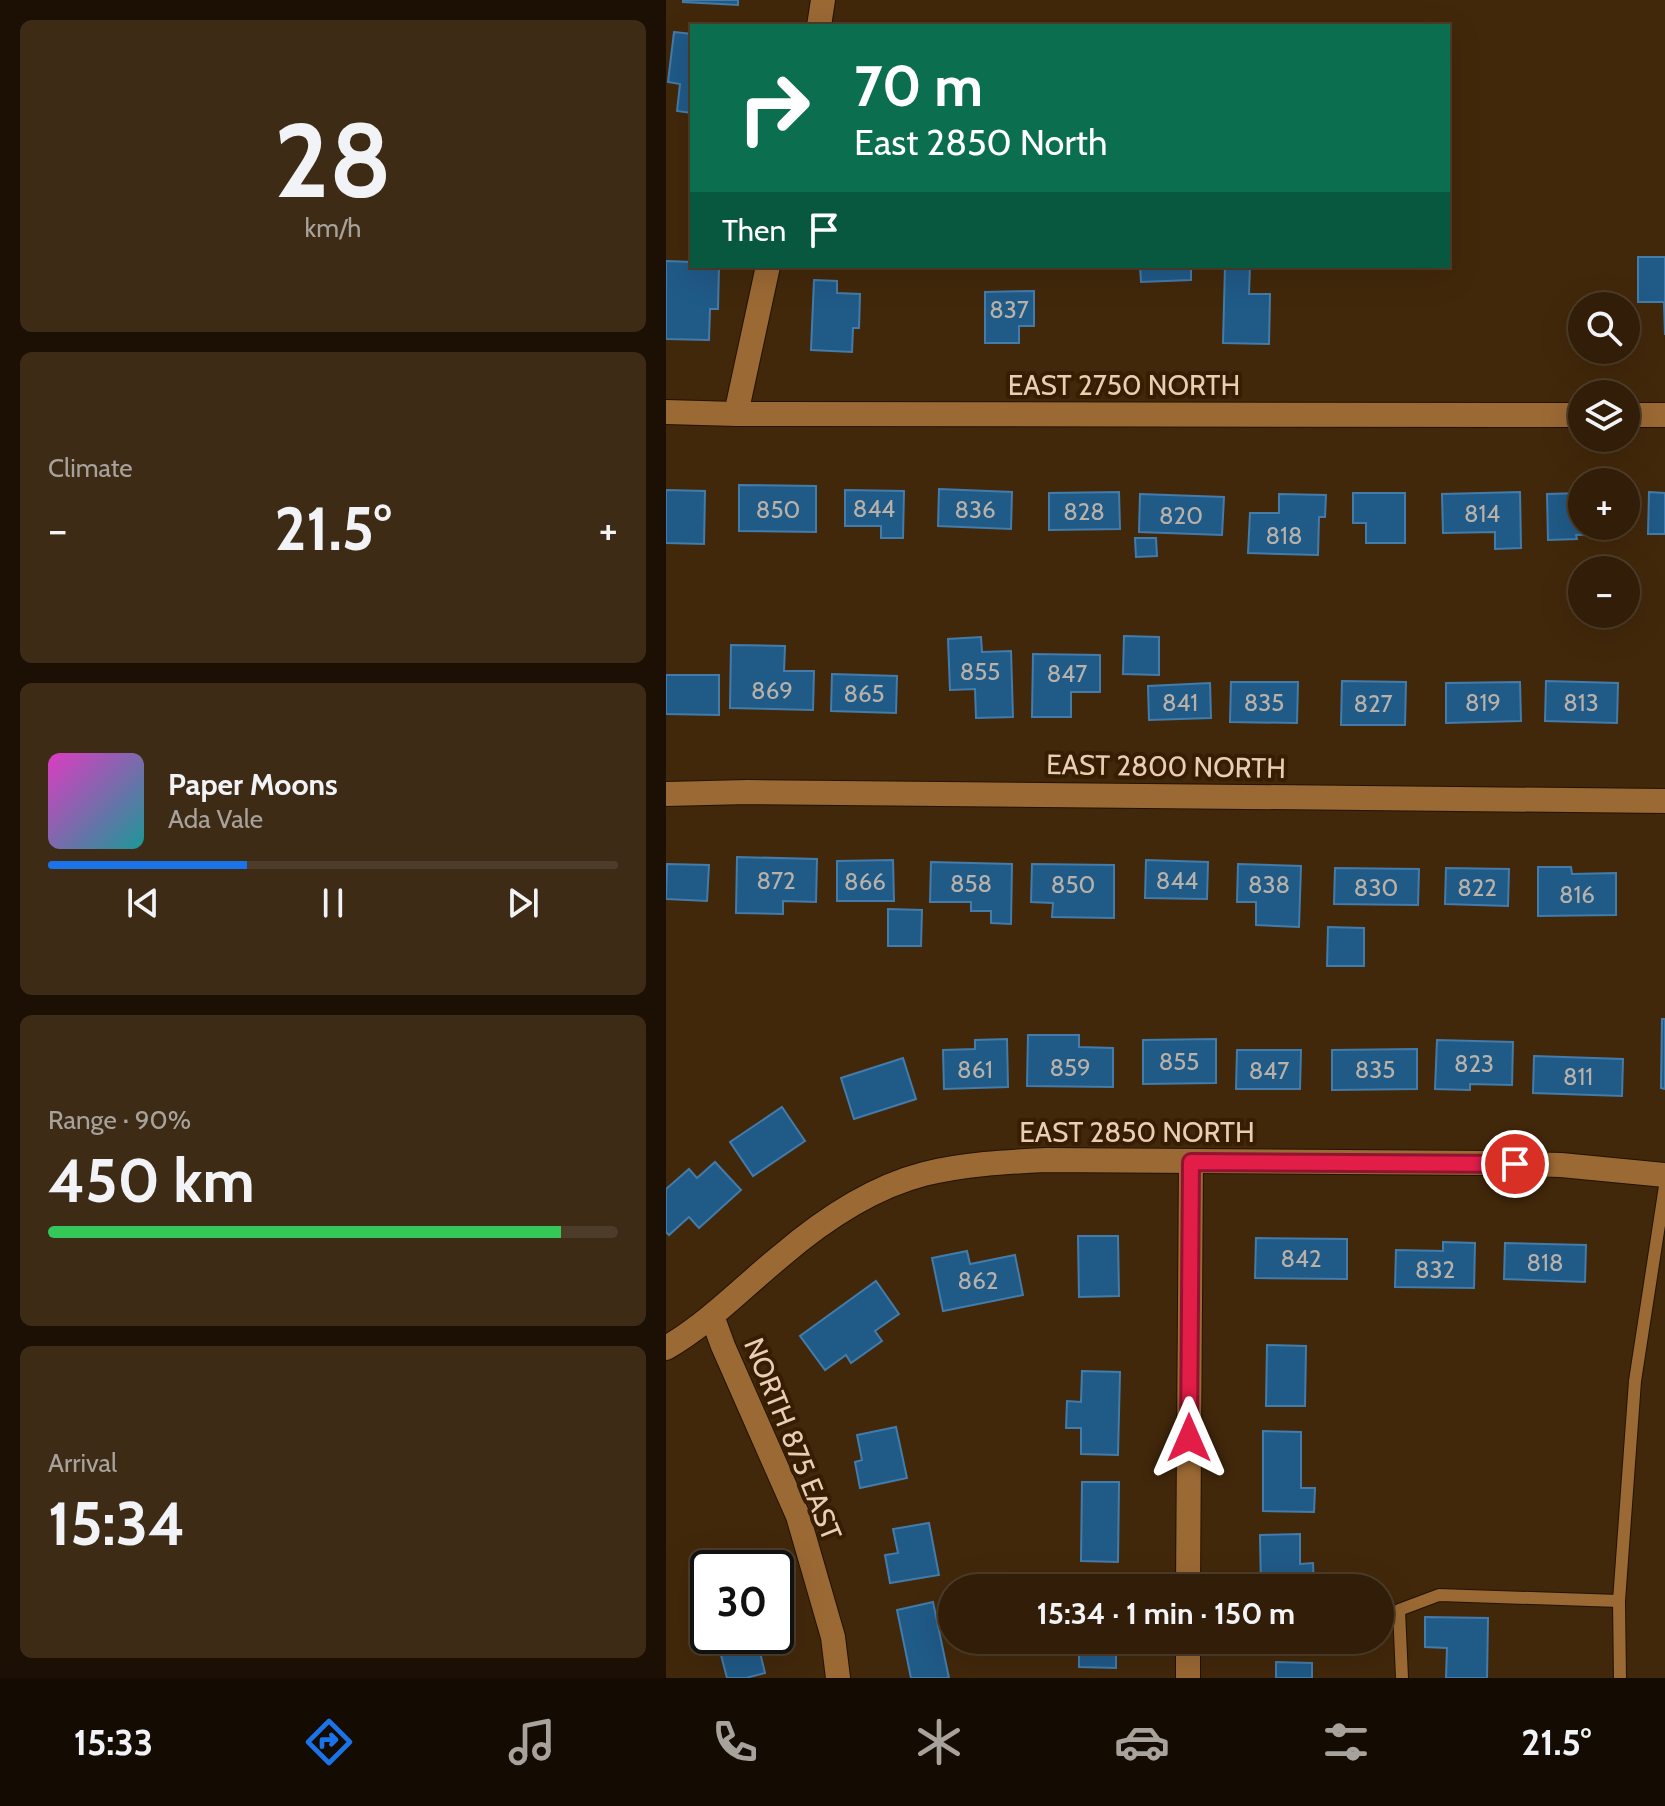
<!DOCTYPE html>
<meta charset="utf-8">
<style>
:root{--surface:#321e08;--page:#3d2b16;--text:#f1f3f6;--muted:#a8a29c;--line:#4d3c29;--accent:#1a73e8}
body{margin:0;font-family:Cabin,sans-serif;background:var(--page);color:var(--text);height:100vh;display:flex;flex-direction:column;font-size:30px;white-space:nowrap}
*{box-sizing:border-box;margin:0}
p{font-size:26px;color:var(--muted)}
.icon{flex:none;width:44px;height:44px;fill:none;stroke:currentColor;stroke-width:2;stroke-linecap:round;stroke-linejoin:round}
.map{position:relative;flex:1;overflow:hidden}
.side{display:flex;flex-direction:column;gap:20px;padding:20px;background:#1c1004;width:666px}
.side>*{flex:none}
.top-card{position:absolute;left:24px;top:24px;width:760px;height:244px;border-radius:0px;box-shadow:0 8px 32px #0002,0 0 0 2px var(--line);background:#0b6e4f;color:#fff;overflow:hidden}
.controls{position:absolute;left:902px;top:292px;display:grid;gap:16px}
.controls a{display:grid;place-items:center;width:72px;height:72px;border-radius:50%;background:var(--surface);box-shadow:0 8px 32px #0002,0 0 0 2px var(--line);font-size:40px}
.speed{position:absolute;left:24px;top:1550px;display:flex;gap:16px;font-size:40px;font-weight:700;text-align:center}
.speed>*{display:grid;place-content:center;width:104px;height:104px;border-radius:50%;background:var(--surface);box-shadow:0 8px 32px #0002,0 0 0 2px var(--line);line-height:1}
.speed .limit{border:4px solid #111;border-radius:12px;background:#fff;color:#111}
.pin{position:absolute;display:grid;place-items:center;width:68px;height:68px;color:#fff;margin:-34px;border:4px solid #fff;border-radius:50%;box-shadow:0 2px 8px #0007}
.me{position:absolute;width:88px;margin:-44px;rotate:0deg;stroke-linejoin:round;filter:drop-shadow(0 0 6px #0008)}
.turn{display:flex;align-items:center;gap:28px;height:168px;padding:0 32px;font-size:36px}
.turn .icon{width:104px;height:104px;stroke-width:2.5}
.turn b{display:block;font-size:56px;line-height:68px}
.then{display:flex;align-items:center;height:76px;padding:0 32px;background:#0003;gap:16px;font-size:30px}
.big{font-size:60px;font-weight:700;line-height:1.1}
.side .card{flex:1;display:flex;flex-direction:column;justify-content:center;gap:12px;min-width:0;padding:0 28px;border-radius:12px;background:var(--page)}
.side .dial{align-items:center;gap:0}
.dial b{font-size:104px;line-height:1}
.song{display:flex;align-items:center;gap:24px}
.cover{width:96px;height:96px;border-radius:12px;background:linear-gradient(135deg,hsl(310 70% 55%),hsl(180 70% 35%))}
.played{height:8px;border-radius:4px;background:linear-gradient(90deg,var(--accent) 35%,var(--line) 35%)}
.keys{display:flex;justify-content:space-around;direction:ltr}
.heat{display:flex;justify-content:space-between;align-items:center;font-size:44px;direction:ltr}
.charge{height:12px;border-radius:6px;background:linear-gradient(90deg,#34c759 90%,var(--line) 0)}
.trip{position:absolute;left:272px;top:1574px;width:456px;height:80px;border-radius:40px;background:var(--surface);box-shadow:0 8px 32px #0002,0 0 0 2px var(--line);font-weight:700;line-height:80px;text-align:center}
.dock{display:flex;height:128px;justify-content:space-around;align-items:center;background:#140c03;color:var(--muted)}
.dock .icon{width:56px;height:56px}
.dock .on{color:var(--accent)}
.dock b{font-size:36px;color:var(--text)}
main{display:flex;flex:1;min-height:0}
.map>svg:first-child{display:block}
.building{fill:#205a87;stroke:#437baa;stroke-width:2}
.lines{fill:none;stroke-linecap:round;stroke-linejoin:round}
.lane-casing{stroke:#221303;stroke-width:14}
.street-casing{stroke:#221303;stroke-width:26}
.secondary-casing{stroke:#221303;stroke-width:26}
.lane{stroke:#9b6934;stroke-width:12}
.street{stroke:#9b6934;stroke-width:24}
.secondary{stroke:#9b6934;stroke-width:24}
.route-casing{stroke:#92132f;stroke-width:20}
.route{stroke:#e11d48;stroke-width:14}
.labels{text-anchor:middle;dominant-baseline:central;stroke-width:8;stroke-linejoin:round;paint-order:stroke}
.number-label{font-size:24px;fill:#b8b1a9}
.street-label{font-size:28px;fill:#eaceb4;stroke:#371e02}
</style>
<main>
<section class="side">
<div class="card dial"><b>28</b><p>km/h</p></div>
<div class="card"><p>Climate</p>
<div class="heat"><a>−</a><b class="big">21.5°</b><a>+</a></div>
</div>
<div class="card">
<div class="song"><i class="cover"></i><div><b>Paper Moons</b><p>Ada Vale</p></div></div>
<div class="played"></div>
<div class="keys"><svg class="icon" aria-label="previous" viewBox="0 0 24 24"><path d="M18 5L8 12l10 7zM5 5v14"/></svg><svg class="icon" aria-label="pause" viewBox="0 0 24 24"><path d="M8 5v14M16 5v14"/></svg><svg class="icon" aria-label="next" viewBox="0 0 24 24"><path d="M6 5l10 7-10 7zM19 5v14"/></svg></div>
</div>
<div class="card"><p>Range · 90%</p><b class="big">450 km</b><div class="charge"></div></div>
<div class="card"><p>Arrival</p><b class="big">15:34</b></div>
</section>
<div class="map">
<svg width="999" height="1678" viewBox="0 0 999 1678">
<rect width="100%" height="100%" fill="#42280b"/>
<g class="building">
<path d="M17 0H72V5L17 2Z"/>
<path d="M8 32 26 34V113L11 111 14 84 2 82Z"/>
<path d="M972 257H999V335L998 302H972Z"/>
<path d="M0 261 26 262V266H53L52 309H44L43 340 0 339Z"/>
<path d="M474 266H525V280L475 282Z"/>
<path d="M559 266H584L583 294H604L603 344 557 343Z"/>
<path d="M148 280 171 281V293L194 294 193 328H187L186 352 145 350Z"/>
<path d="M368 291V326H353V343H319V292Z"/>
<path d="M73 485 150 486V532L73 531Z"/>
<path d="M273 489 346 492 345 529 272 526Z"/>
<path d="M0 490 39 491 38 544 0 543Z"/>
<path d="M179 490 238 491 237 538H215V526H179Z"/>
<path d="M453 492 454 529 383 530V493Z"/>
<path d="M854 492 855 548 829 549V532L777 533 776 494Z"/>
<path d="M983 492 999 493V534H982Z"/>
<path d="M687 493H739V543H700V523H687Z"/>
<path d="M916 493V526H938L939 534 910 535 911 539 882 540 881 494Z"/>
<path d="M474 494 558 497 556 535 473 532Z"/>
<path d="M613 494 660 495 659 517H653L652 555 582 553 584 513H613Z"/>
<path d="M469 538H490L491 556 470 557Z"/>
<path d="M458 636 493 637V675L457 674Z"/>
<path d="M315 637 316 652 345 651 347 717 310 718 309 689 284 690 282 639Z"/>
<path d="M65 645 119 646 118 671H148L147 710 64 708Z"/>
<path d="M367 654 434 655V692H405V717H366Z"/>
<path d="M166 674 231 676 230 713 165 711Z"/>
<path d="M0 675H53V715L0 714Z"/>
<path d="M676 681 740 682 739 725H675Z"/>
<path d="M880 681 952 683 951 723 879 721Z"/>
<path d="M565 682H632L631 723 564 722Z"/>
<path d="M854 682 855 721 780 723V683Z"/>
<path d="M544 683 545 718 483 720 482 686Z"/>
<path d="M71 857 151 859 150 902 117 901V914L70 913Z"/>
<path d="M227 860 228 901H171V861Z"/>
<path d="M480 860 542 862 541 899 479 898Z"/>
<path d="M265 862 346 864 345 924 325 923V911H305V902H264Z"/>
<path d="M1 864 43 865 41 901 0 899Z"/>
<path d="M366 864 448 865V918L386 917 387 903 365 902Z"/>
<path d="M572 864 635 866 633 927 590 925V902H571Z"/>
<path d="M872 867H905L906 874 950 873V915L872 916Z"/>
<path d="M669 868 753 869 752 905 668 904Z"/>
<path d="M780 868 843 869 842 906 779 904Z"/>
<path d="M222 909 256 910 255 946H222Z"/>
<path d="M662 927 698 928V966H661Z"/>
<path d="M996 1019H999V1089L995 1088Z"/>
<path d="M362 1035H413V1047L447 1048V1087L361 1086Z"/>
<path d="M341 1039 342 1087 278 1089 277 1050 309 1049V1040Z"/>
<path d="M550 1039V1083L477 1084V1040Z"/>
<path d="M771 1040 847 1042 846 1085 804 1084V1090L769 1089Z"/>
<path d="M751 1049V1089L666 1090V1050Z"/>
<path d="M571 1050H635L634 1089H570Z"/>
<path d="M868 1056 957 1059 956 1096 867 1093Z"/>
<path d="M237 1058 250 1099 188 1119 175 1078Z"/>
<path d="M116 1107 139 1141 87 1176 64 1142Z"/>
<path d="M49 1162 75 1190 33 1228 23 1217 3 1235 0 1232V1189L23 1169 31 1178Z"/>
<path d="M412 1236H452L453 1296 413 1297Z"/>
<path d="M590 1238 681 1239V1279L589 1278Z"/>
<path d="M777 1242 809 1243 808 1288 729 1287 730 1250 777 1251Z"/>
<path d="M839 1243 920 1245 919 1282 838 1279Z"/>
<path d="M301 1251 304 1264 349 1255 357 1295 277 1311 266 1258Z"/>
<path d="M210 1281 233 1314 209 1331 216 1341 185 1363 180 1355 159 1370 134 1336Z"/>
<path d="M601 1345 640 1346 639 1406H600Z"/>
<path d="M416 1371 454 1372 452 1455 415 1454V1428H400L401 1401 415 1402Z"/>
<path d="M230 1427 241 1478 194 1488 189 1462 196 1460 191 1435Z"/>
<path d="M597 1431 635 1432V1488H649L648 1512 597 1511Z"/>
<path d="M416 1482H453L452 1562 415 1561Z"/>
<path d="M263 1523 273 1575 224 1583 219 1555 232 1553 227 1529Z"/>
<path d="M634 1534V1564L647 1563 648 1588H595L594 1535Z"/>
<path d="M267 1602 283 1678H245L231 1610Z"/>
<path d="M759 1617 822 1618 821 1678H780L781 1648 759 1647Z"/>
<path d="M50 1636H90L99 1673 80 1678H61Z"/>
<path d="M413 1640H450V1668L413 1667Z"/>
<path d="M610 1662 646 1663V1678H610Z"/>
</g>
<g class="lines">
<g class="lane-casing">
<g id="lane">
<path d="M953 1601 954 1678"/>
<path d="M736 1678 733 1610 773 1595 953 1601 969 1381 999 1186"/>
</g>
</g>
<g class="street-casing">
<g id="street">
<path d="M153 26 157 0"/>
<path d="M0 412 70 414 916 415"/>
<path d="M70 414 102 266"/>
<path d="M960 415H999"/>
<path d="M0 794 82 792 999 801"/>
<path d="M46 1316 57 1346 132 1516 167 1637 172 1678"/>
<path d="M522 1588 525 1162"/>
<path d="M522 1678V1640"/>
</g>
</g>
<g class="secondary-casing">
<path id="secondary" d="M0 1348C43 1323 77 1287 115 1256 157 1220 204 1188 258 1174 298 1164 339 1162 380 1160L826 1163 895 1165 999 1175"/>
</g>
<use href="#lane" class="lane"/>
<use href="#street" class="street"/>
<use href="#secondary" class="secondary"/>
</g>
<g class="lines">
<g class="route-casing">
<path id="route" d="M523 1438 525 1162 849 1164"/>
</g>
<use href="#route" class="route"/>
</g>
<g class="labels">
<g class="number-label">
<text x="343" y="309">837</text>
<text x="208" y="508">844</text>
<text x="112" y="509">850</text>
<text x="309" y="509">836</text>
<text x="418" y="511">828</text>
<text x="816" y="513">814</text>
<text x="515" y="515">820</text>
<text x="618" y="535">818</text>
<text x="314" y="671">855</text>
<text x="401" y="673">847</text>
<text x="106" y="690">869</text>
<text x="198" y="693">865</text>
<text x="514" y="702">841</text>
<text x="598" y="702">835</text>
<text x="817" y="702">819</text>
<text x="915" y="702">813</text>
<text x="707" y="703">827</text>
<text x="110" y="880">872</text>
<text x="511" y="880">844</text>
<text x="199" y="881">866</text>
<text x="305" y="883">858</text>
<text x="407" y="884">850</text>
<text x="603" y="884">838</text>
<text x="710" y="887">830</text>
<text x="811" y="887">822</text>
<text x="911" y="894">816</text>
<text x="513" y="1061">855</text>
<text x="808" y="1063">823</text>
<text x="404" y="1067">859</text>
<text x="309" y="1069">861</text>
<text x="709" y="1069">835</text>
<text x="603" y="1070">847</text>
<text x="912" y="1076">811</text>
<text x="635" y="1258">842</text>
<text x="879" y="1262">818</text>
<text x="769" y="1269">832</text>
<text x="312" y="1280">862</text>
</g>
<g class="street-label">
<text x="458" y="385">EAST 2750 NORTH</text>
<text transform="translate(500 766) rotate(1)">EAST 2800 NORTH</text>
<text x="471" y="1132">EAST 2850 NORTH</text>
<text transform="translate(127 1439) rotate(68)">NORTH 875 EAST</text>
</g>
</g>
</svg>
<div class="controls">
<a><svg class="icon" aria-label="search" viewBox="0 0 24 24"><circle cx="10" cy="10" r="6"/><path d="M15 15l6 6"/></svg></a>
<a><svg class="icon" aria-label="layers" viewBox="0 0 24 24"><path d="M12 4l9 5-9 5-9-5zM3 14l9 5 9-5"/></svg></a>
<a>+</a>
<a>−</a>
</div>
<div class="speed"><div class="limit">30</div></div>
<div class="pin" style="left:849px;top:1164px;background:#d93025"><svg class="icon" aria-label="arrive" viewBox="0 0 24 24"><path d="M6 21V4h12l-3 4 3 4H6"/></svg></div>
<svg class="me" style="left:523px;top:1438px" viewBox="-20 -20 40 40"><path d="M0-17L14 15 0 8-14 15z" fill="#e11d48" stroke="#fff" stroke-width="4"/></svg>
<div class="trip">15:34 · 1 min · 150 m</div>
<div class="top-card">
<div class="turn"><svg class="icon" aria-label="right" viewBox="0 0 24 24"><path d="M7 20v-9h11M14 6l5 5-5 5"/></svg><div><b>70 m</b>East 2850 North</div></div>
<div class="then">Then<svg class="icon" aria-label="arrive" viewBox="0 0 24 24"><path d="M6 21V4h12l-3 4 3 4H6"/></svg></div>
</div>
</div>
</main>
<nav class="dock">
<b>15:33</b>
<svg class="icon on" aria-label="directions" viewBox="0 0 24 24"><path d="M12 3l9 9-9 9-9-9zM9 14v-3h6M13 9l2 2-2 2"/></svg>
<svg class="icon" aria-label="music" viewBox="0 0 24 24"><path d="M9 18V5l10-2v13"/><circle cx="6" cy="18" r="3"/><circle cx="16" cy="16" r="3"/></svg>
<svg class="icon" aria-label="phone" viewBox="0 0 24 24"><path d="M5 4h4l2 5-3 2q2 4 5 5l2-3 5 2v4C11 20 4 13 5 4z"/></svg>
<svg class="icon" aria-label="climate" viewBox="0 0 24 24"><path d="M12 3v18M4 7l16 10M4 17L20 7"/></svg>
<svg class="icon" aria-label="car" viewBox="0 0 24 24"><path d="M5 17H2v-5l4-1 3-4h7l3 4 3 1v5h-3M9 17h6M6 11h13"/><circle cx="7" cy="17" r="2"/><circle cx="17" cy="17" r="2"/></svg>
<svg class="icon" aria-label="filters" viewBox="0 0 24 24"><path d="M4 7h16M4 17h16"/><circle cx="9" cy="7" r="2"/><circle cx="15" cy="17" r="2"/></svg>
<b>21.5°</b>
</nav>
